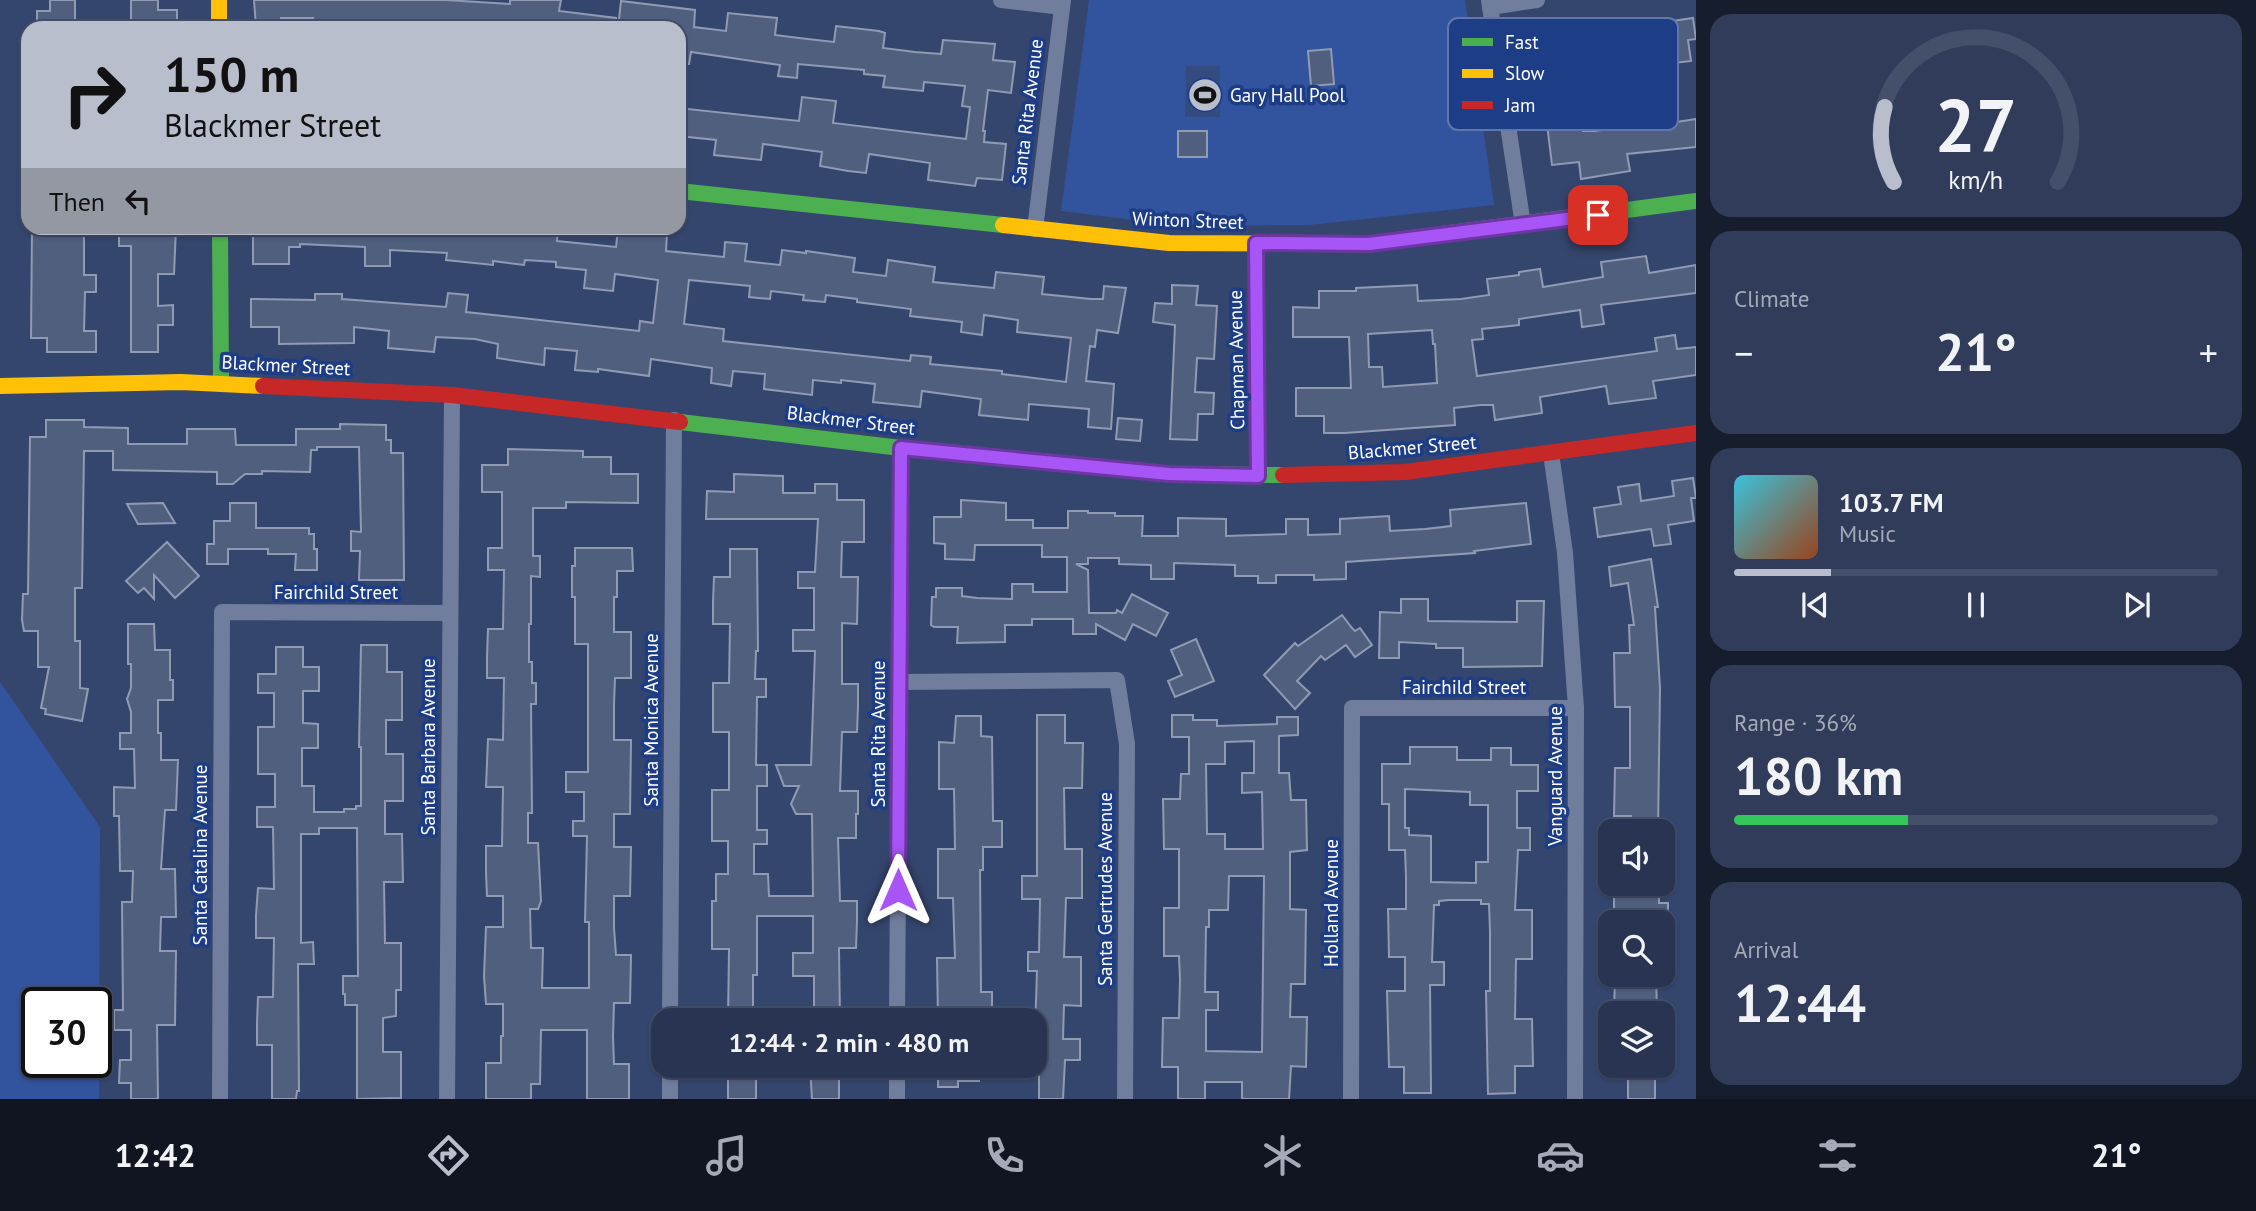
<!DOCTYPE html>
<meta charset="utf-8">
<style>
:root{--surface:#283452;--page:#303c59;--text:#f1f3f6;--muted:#a5aab8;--line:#444f69;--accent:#b8becc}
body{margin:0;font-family:"PT Sans",sans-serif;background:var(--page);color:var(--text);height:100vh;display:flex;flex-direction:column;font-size:26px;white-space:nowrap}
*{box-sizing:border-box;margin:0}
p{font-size:23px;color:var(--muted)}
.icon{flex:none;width:38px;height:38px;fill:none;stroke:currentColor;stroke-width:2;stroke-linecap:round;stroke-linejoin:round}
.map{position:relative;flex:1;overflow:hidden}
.sheet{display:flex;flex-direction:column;gap:14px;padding:14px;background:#161d2d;width:560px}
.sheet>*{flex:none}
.top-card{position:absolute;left:21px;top:21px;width:665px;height:214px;border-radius:21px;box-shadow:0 2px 5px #0004,0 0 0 2px var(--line);background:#b8becc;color:#111;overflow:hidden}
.fabs{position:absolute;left:1598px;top:819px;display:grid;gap:14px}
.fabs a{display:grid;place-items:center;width:77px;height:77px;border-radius:14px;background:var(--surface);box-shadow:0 2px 5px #0004,0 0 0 2px var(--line);font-size:35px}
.speed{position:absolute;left:21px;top:987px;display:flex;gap:14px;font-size:35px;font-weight:700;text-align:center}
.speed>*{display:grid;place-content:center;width:91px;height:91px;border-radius:50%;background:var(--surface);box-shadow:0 2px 5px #0004,0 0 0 2px var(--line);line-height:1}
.speed .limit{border:4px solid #111;border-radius:10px;background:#fff;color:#111}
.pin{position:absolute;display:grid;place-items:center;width:60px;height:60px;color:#fff;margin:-30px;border-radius:14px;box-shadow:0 4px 10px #0006}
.me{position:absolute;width:77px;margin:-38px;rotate:0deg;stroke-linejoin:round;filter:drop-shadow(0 0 5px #0008)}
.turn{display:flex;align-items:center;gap:24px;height:147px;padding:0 28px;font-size:32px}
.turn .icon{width:91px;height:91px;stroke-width:2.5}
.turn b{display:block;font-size:49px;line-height:60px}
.then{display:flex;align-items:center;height:66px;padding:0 28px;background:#0003;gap:14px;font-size:26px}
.big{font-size:52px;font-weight:700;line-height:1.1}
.sheet .card{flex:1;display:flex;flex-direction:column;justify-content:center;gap:10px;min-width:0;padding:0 24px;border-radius:21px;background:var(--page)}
.sheet .dial{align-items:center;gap:0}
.dial svg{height:182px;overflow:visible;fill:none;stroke:var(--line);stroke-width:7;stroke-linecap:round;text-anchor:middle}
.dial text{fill:var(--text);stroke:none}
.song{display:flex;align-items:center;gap:21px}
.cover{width:84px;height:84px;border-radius:10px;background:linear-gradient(135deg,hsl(190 70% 55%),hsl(20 70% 35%))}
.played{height:7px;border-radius:4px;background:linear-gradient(90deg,var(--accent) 20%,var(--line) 20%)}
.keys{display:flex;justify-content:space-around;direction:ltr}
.heat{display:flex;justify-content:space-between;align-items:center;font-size:38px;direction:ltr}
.charge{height:10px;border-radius:5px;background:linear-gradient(90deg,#34c759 36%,var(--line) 0)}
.trip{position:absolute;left:651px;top:1008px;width:396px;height:70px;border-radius:21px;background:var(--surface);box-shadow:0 2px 5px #0004,0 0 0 2px var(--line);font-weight:700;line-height:70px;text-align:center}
.tab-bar{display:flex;height:112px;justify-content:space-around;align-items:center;background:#101521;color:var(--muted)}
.tab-bar .icon{width:49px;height:49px}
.tab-bar .active{color:var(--accent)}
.tab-bar b{font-size:32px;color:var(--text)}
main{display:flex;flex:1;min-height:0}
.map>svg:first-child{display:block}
.green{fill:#32539d;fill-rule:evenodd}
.water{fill:#334b7f}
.building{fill:#515f7f;stroke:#909ab2;stroke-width:2;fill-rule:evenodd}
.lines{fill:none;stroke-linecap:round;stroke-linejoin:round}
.street{stroke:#717d9c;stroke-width:16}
.fast{stroke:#4caf50;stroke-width:16}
.slow{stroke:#ffc107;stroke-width:16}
.jam{stroke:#c62828;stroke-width:16}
.route-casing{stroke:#6d37a1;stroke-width:18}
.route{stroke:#a855f7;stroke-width:12}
.labels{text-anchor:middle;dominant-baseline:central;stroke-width:7;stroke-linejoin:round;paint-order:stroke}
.poi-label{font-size:19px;fill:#fff;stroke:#1d3d86;text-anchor:start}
.street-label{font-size:19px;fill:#fff;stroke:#1d3d86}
.key{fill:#1d3d86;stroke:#6177aa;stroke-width:2}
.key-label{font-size:19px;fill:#fff}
</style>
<main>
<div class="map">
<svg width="1696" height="1099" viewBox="0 0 1696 1099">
<rect width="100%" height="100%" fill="#35466e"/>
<g class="green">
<path d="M1089 0H1465L1494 205 1309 225 1182 226 1061 211Z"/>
<path d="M0 682 100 827 99 1099H0ZM37 1003H96V1062H37Z"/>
</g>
<path class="water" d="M1186 66H1220V117H1185Z"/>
<g class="building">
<path d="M50 0H75V28H37V11H50Z"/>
<path d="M131 0H158V10H177V28H153V21H131Z"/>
<path d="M254 0H446L510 4V0H561L559 11 616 18V28H456L413 23 312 21 313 18H281V27H256Z"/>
<path d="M621 1 695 10 694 27 726 31 728 13 777 18 775 35 799 38 834 42 836 26 879 31 885 33 883 48 915 52 941 54 943 40 995 44 993 60 1015 62 1011 93 988 90 983 131H985L984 142 1006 144 1002 180 977 178 975 186 928 180 930 163 869 154 866 173 848 171 820 166 822 152 763 144 761 160 714 155 716 140 679 136V108L799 121 802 97 836 101 833 123 966 139 970 107 962 106 965 86 924 82 923 91 883 87 885 76 864 74V70L798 64 797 78 778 76 780 65 691 52 689 64H679V28H618Z"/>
<path d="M1693 18 1696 39 1688 40 1691 61 1641 67 1642 71 1585 80 1587 93 1579 94 1583 131H1595L1651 123V126L1696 119V147L1627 154 1630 171 1581 179 1579 162 1552 165 1547 124 1566 121 1560 83 1537 86 1533 58 1561 54 1559 37 1608 30 1611 48 1647 43 1646 41 1674 37 1672 21Z"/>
<path d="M1331 49 1334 84 1311 86 1308 51Z"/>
<rect x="1178" y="131" width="29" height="26"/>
<path d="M32 228H84V275H96V292H85L84 331H96V352H47V338H31Z"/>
<path d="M119 228H176L174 274H158V306L173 305V325H158V352H131V246H119Z"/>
<path d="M253 228H469L509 232V228H558L557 241 616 247 618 229 667 234 666 251 724 257 725 242 747 244 745 261 780 265 782 250 806 253V251L855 258 853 272 886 276 888 260 935 267 933 282 994 288 996 272 1044 277 1042 294 1091 299H1103L1104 286 1126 288 1118 333 1097 330 1095 347 1090 346 1086 381 1114 384 1111 429 1088 427 1089 409 1029 404 1028 420 979 415 981 399 922 391 920 407 892 404 873 402 875 384 841 380V383L813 380 812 395 764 389 765 374 733 371 731 386 711 383 712 368 651 359 649 376 598 369V372L575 370 577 351 545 348 544 365 497 358 498 344 475 339 436 337 434 352 388 348 389 331 354 327V343L279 344V327H251V299L315 300V294H342V299L446 307 448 293 468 295 466 312 639 331 640 321 653 323 658 280 615 274 613 291 584 288 586 270 556 267V262L525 260 524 265 493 261V265L446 260 447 253 390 250V266H365V247L300 244V247H289V264H253ZM689 280 750 286 749 297 770 299 771 291 804 295 803 300 825 302 826 295 857 299V302L911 309 910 316 962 322 961 332 982 335 984 315 1018 320 1017 332 1071 338 1066 382 1002 374V371L930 364 931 357 911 355 910 361 723 341 724 329 684 324Z"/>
<path d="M1646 256 1649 273 1696 265V293L1601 305 1604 324 1582 327 1580 310 1519 319V325L1482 329 1483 339 1472 340 1477 376 1657 351 1655 338 1675 335 1677 349 1696 347V375L1653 381 1656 398 1609 404 1606 386 1540 397 1542 413 1495 420 1493 405H1481L1454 408 1455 425 1345 433H1324V416H1296V388H1351L1349 337H1293V307L1319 308V291H1356V288L1417 285 1418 301 1461 299 1489 295 1487 279 1519 275V272L1540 269 1543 287 1603 277 1601 262ZM1432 330 1433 344H1435L1437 383 1383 387 1382 367H1369L1368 334Z"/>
<path d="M1172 285 1198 286 1196 305 1217 306 1214 359 1197 358 1195 392 1214 393 1213 414H1198L1197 440 1170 439 1175 325 1153 322 1155 303 1172 304Z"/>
<path d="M1118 418 1142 420 1140 441 1116 439Z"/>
<path d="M46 420H84V427L128 428V444H187V429H235L236 445H296V429H340V424L386 425V440H391V453H403L404 580H359L360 551H351V531L361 532 359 447H317V450H311L310 472 262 471V474H245L233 484H217V472L113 470V451H84L82 588H75V641H80V688L88 689 82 721 45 714 46 709 41 708 49 667H38V631H24L22 620 23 594H28L30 437H46Z"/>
<path d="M508 449 583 451V457H611V474H638V503L566 502V508H533V556H540V577L531 576V624H529V662H532V683H536V704H531L532 813H528V843H538L541 901 538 909H530L531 948H543L542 988H589V922H585L587 836H573V821H584V792H566V772H588V644H575V597H572V566H575V548H632L633 571H617V597H614V632H631V678H615L614 704V740H631L630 814H614V847H631L630 896H614V928L616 955H631L630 1003H614L613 1037 614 1064H629V1099H587V1030H541L540 1084H531V1099H486V1063H501V1036H503V1004H486L484 976 486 927H503V896H487L486 873V846H502L503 787H486L488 739 503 740 504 678H487V657L488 629H503L504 570H488V548H502V492H482V465H508Z"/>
<path d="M734 474 783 476V493H815V484H837V500H864V542H842L841 577H858L857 624 842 623V684H858V706L857 732H842L840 791H858V814H856V838H838L840 901H857V921L856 948H839L840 1020H814V976H793V953H813V916H757V975H753V1020H728L729 949H712V901H716V874H728V841H712V790H729V732H713V683H729L730 624H713V602L714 577H730V549H757L758 651H756L755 679H766V697H757L756 765H767V786H757V830H767V844H754V874H768L769 896H813L812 814H796L791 804 799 786H784L776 765H811L815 651H793V630H814V588H798V572H815L818 519H706L707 491 734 492Z"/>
<path d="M1693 478 1696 498H1691L1694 521 1668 525 1671 544 1654 546 1651 529 1598 537 1594 508 1621 504 1618 487 1639 484 1641 501 1674 496 1672 481Z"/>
<path d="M961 500 1006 503V520H1033V528H1068V511H1088V513H1115V516H1143L1142 536H1178V518L1226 519V536L1286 534V519H1308V535L1340 534V519L1389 516 1390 531 1425 529 1451 526 1450 510 1526 503 1531 544 1474 551 1475 553 1346 562V579L1314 580V575H1276V583H1258V576H1235V565L1174 563V579H1151V565L1119 564V558H1088V564H1076L1088 570 1089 613H1116L1117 610 1122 613 1132 594 1168 613 1156 636 1133 624 1125 640 1096 624V634H1073V619H1032V625H1005V642L957 643 958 627H934L931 625 932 597H936V588H962V596L977 598 1012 599V584H1033V592H1067V557H1042V545H975L974 560 945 559V544L934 543V517H961Z"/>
<path d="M163 503 175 523 138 524 127 504Z"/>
<path d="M230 503H256V528H309V534H314V549H317V570H295L296 554H268V549H228V564H207V544H214V521H230Z"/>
<path d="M167 542 199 576 175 598 154 575V599L144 588 138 593 126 581Z"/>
<path d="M1651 559 1658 607H1655L1660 688 1658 831H1631V816H1614L1615 768H1630V707H1615L1614 653H1630L1629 625H1634L1628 583 1611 586 1609 567Z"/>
<path d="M1401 599H1428V621L1517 622V601H1544L1542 666 1463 667V648H1436V644L1399 642V658H1379L1380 612 1401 613Z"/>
<path d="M1342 615 1352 628 1355 631 1360 628 1372 645 1355 657 1346 645 1325 660 1321 656 1297 681 1310 693 1295 709 1264 675 1295 643 1298 646Z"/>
<path d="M128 624H154L155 650H170V680H173V700H158V733H161V760H178L176 810H165L161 869H175L176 917H161L160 951H176L175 1025H157L158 1099H131V1083H119L120 1060H131V1030H114V1010H123L122 902H132L133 871H120L119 816H114V787L135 788 134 749H120V733H131V712L127 699 131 688V664H128Z"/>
<path d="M1196 639 1214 681 1175 697 1168 681 1182 675 1171 650Z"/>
<path d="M361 645H387V672H402V720H386V754H403V801H385V834H402L403 882H384L385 943H401V990H396V1016L383 1018V1052H401V1098L357 1099V1005H345V994H343V976H358L357 828H319V834H301V943L313 942 314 964H298L299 1091H297L296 1099H272V1045H257V1023L258 997H273L274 938H256V915L258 888 274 889 273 827H257V807H275V774H258V727H274V693H258V674H276V647H303V667H319V691H303V723L318 724V748H302V786H314V812H344V809H356V806H361V747H359Z"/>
<path d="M1037 715H1065V743H1083L1082 788H1064L1065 849H1082V898H1066L1064 957H1081V1006L1064 1005 1063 1039H1080V1060H1065L1063 1099H1039V1031H1035L1037 971H1028V952H1039L1040 899H1022V876H1037Z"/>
<path d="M1172 715H1193V720H1217V726L1277 724V717H1298V735L1279 736V773H1289L1291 800H1306L1307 850 1290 852V909L1306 910 1305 984H1291L1290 1017H1307L1306 1067 1291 1066 1289 1099H1242V1082H1205V1099H1178V1067H1162L1163 1018H1179L1180 979 1179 956H1164V908H1179V849H1164L1163 799H1180L1181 774H1189V737H1172ZM1254 741V773H1242V793L1262 792 1263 849H1225V834H1207L1206 764H1225V742ZM1229 876H1264L1262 1052 1206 1051V1010H1218V992H1205L1206 927H1209V910H1228Z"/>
<path d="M956 716H981V736L992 737 993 821H1002V847H983V870H980L981 992H992V1015H982V1020H938L937 958H955L953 898H938V849H955L954 789H939V742L954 743Z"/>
<path d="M1410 747H1457V760H1491V748H1511V765H1538V791H1517V828H1530V850H1518L1515 910H1532V959H1516L1515 1019H1532L1533 1066H1515V1093L1488 1094 1486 991H1490V931L1489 904H1481V900H1449L1439 901V905H1434L1432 962H1444V985H1430L1431 1093H1404V1067H1389L1387 991H1405V957H1389L1388 909H1406V877L1405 850H1389V804H1382V764H1410ZM1405 789 1470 792V805H1488V862H1476V883L1431 882V836L1409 835V828H1405Z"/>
<path d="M1614 884H1659V903H1668V922H1614Z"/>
<path d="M1615 975H1656L1657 1013H1614Z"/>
<rect x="728" y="1066" width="28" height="33"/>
<path d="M810 1066H839V1099H812Z"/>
<path d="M954 1066H979V1081H958V1087H938V1067Z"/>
<rect x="1628" y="1066" width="27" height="33"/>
</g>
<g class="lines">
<g class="street">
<path d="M1001 0 1062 7"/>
<path d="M1489 0 1523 225"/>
<path d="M1490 7 1537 0"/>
<path d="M1035 229 1063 0"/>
<path d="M1256 243 1258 476"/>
<path d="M1551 453 1565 553 1576 708 1575 1099"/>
<path d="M899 682 1117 680 1127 744 1125 1099"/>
<path d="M670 1020 674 420"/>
<path d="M897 1020 901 448"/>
<path d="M220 1099 222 612 450 613"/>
<path d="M447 1099 452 395"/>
<path d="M670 1099V1066"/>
<path d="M897 1099V1066"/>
<path d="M1351 1099 1352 708H1576"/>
</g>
<g class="fast">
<path d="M679 191 1003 225"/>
<path d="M220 228 221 383"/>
<path d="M1412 238 1696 201"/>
<path d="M680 422 901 448 1169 474 1283 475"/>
</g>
<g class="slow">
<path d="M219 0V28"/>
<path d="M1003 225 1169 243 1369 244 1412 238"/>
<path d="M0 386 181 382 263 386"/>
</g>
<g class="jam">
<path d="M263 386 452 395 680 422"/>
<path d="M1283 475 1405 472 1696 433"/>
</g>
</g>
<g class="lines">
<g class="route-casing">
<path id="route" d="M898 890 901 448 1169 474 1258 476 1256 243 1369 244 1598 215"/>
</g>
<use href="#route" class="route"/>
</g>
<defs>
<g id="stadium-disc" transform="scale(1.75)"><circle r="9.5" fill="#b8becc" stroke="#1d3d86"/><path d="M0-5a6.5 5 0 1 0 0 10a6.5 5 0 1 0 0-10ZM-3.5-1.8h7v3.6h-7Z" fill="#111"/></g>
</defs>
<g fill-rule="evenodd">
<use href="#stadium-disc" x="1205" y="95"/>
</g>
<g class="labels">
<g class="poi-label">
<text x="1230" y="95">Gary Hall Pool</text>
</g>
<g class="street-label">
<text transform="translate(1027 112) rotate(-83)">Santa Rita Avenue</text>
<text transform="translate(1188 220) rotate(2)">Winton Street</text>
<text transform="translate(1236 360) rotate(-91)">Chapman Avenue</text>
<text transform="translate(286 365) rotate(3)">Blackmer Street</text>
<text transform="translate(851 420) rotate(7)">Blackmer Street</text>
<text transform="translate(1412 447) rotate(-5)">Blackmer Street</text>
<text x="336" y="592">Fairchild Street</text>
<text x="1464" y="687">Fairchild Street</text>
<text transform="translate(651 720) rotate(-90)">Santa Monica Avenue</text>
<text transform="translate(878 734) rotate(-90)">Santa Rita Avenue</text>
<text transform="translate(428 747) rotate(-90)">Santa Barbara Avenue</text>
<text transform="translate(1555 776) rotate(-90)">Vanguard Avenue</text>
<text transform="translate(200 855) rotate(-90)">Santa Catalina Avenue</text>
<text transform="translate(1105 889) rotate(-90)">Santa Gertrudes Avenue</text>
<text transform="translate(1331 903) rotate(-90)">Holland Avenue</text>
</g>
</g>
<rect x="1448" y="18" width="230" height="112" rx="10" class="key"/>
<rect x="1462" y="38" width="31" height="8" fill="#4caf50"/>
<rect x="1462" y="69" width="31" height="9" fill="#ffc107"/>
<rect x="1462" y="101" width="31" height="8" fill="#c62828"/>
<g class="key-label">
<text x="1505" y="49">Fast</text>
<text x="1505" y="80">Slow</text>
<text x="1505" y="112">Jam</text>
</g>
</svg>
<div class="fabs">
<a><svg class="icon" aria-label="sound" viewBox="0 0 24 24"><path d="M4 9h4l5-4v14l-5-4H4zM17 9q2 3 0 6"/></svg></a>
<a><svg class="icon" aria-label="search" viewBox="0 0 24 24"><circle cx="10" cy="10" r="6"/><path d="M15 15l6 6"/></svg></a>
<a><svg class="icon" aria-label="layers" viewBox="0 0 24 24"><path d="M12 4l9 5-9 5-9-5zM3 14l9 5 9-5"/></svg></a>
</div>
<div class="speed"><div class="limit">30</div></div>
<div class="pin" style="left:1598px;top:215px;background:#d93025"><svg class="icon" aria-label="arrive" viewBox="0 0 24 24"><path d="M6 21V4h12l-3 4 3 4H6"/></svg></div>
<svg class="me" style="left:898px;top:890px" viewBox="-20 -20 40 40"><path d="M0-17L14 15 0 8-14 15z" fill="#a855f7" stroke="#fff" stroke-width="4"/></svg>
<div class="trip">12:44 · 2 min · 480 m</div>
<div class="top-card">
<div class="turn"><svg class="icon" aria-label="right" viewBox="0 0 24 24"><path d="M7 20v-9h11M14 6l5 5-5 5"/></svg><div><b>150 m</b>Blackmer Street</div></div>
<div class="then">Then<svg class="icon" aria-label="left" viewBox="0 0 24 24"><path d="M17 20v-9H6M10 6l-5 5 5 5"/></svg></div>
</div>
</div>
<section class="sheet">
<div class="card dial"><svg viewBox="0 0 100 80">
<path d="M14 69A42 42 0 1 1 86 69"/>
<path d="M14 69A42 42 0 0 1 10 36" stroke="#b8becc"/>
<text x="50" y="56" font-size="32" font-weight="700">27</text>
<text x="50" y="72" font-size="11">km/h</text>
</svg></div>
<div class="card"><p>Climate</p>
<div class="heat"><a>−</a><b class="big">21°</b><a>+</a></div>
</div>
<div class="card">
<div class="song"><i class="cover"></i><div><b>103.7 FM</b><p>Music</p></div></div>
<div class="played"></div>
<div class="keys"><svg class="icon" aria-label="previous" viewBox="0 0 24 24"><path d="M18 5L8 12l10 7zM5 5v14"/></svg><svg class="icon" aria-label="pause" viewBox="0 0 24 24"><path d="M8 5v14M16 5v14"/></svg><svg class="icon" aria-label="next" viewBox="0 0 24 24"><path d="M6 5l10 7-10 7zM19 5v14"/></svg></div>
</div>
<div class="card"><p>Range · 36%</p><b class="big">180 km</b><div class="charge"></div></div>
<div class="card"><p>Arrival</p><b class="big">12:44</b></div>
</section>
</main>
<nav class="tab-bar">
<b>12:42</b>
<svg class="icon active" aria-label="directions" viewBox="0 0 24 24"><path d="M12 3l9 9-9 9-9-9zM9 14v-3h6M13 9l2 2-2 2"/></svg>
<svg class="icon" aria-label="music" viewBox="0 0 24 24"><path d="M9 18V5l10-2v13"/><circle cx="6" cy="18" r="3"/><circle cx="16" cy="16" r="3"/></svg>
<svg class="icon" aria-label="phone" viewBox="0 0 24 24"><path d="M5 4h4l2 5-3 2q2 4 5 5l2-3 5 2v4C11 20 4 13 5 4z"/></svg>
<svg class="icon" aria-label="climate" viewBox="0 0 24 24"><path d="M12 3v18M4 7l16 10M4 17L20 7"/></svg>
<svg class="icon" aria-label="car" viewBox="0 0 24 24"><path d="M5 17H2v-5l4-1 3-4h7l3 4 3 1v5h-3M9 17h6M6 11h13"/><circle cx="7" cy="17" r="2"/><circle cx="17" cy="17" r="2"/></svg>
<svg class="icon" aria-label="filters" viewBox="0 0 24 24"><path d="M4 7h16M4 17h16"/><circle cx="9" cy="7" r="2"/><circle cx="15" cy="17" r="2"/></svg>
<b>21°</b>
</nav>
